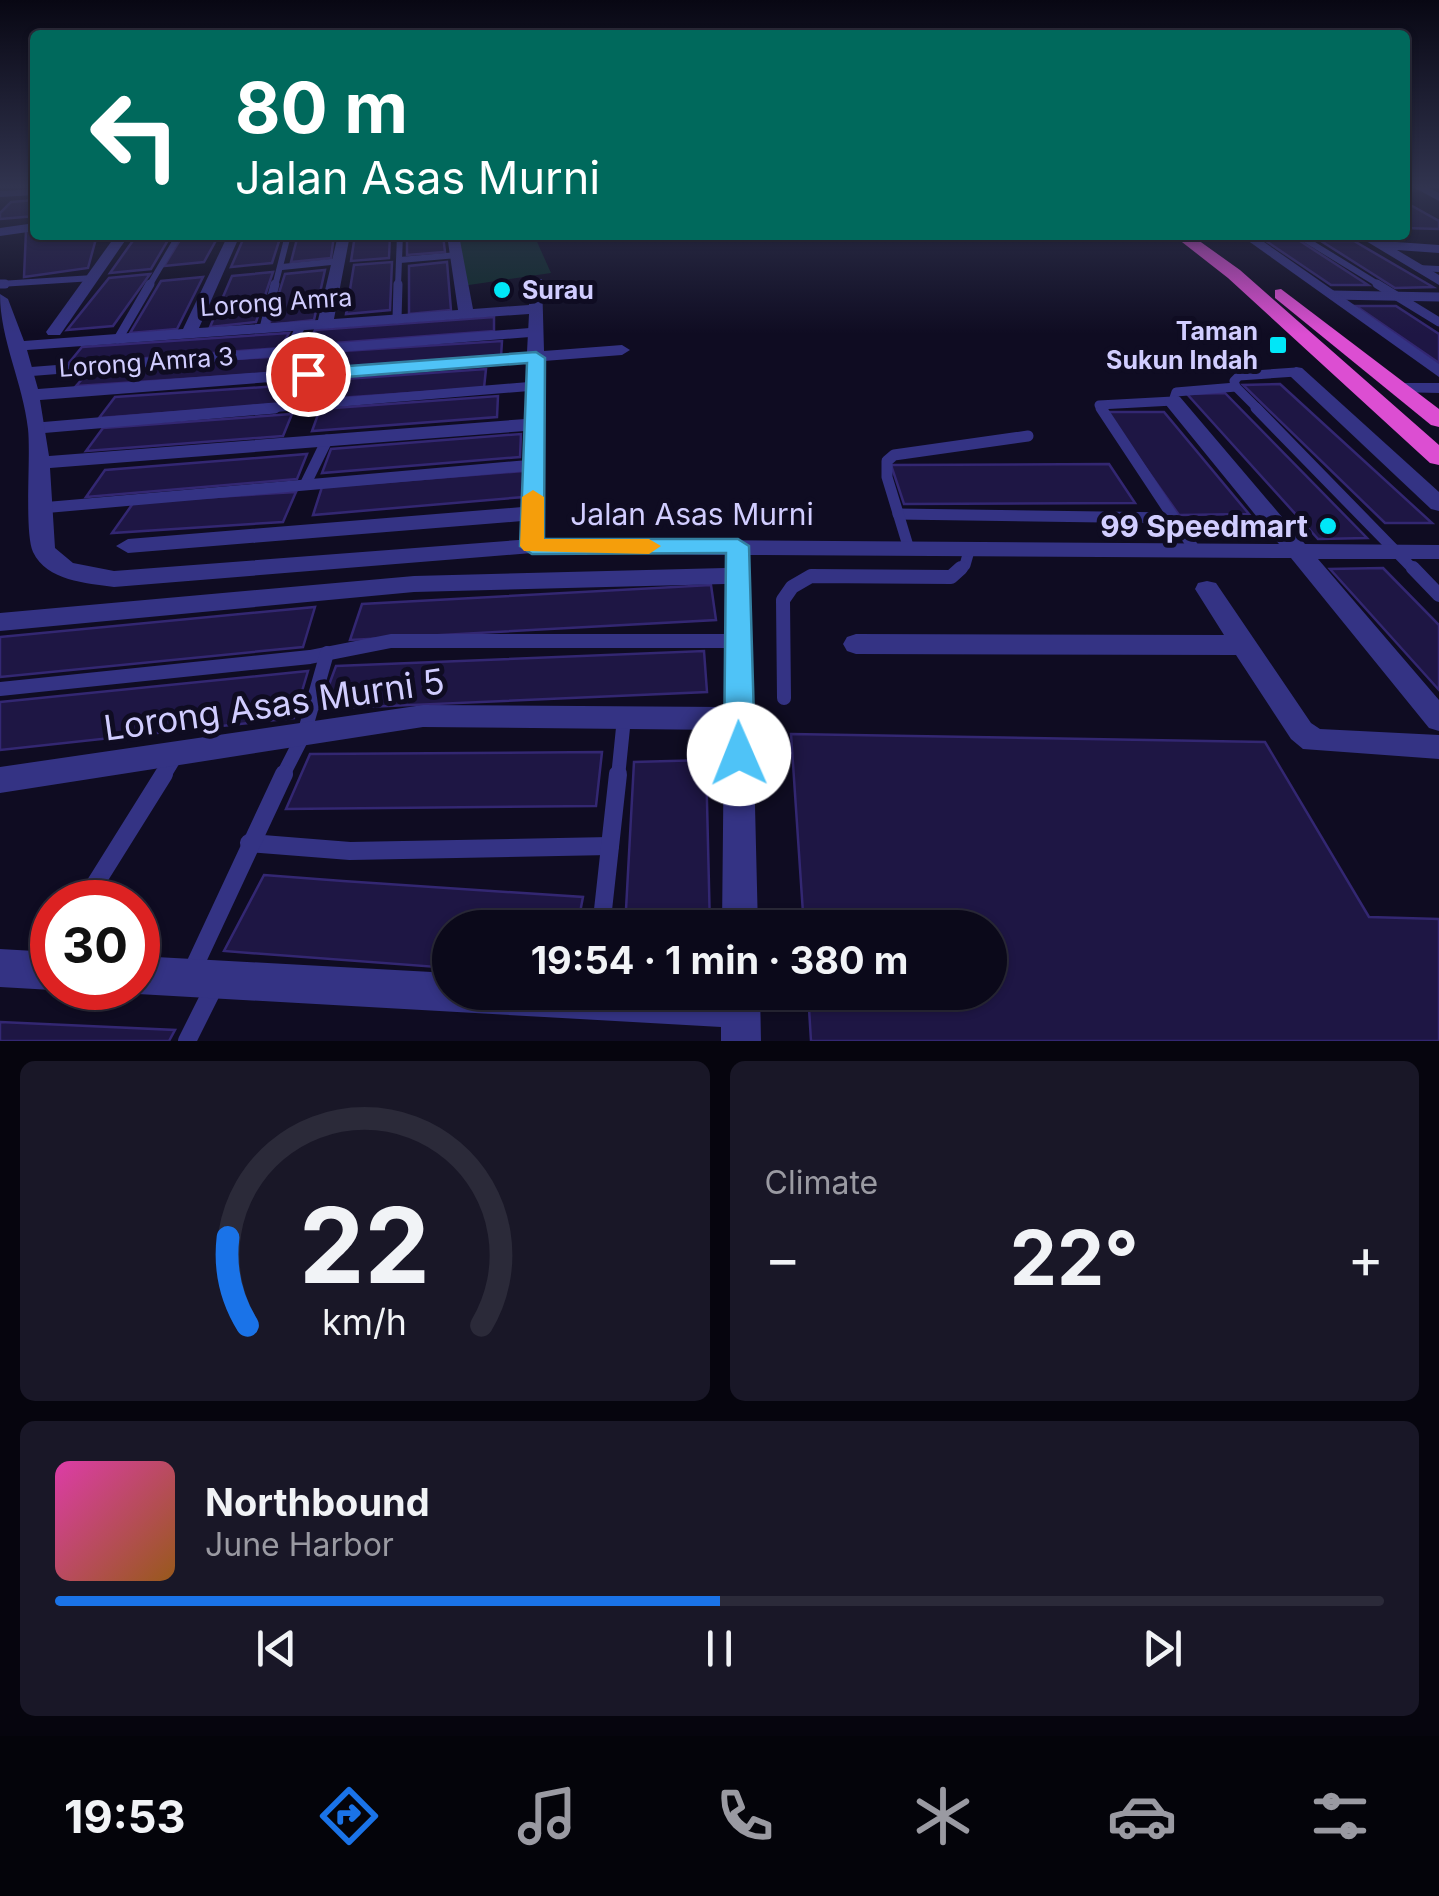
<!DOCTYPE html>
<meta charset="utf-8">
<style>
:root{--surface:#0b091a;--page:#191727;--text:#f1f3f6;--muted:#9a9aa2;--line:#2b2a39;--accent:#1a73e8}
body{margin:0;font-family:Inter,sans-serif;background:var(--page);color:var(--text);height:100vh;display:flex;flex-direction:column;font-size:38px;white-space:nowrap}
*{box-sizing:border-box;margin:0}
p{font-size:32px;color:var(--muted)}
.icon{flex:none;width:55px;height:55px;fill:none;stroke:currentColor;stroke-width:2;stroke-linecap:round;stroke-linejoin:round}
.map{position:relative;height:1041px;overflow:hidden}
.panel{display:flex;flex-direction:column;gap:20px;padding:20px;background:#06050e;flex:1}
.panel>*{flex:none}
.hud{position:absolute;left:30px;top:30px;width:1380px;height:210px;border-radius:10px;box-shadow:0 2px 8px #0004,0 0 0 2px var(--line);background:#00695c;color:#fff;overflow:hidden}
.speed{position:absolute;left:30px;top:880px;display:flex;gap:20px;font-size:50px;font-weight:700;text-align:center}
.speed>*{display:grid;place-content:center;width:130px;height:130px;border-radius:50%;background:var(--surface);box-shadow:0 2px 8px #0004,0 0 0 2px var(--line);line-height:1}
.speed .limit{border:15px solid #d22;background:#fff;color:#111}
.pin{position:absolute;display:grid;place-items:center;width:85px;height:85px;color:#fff;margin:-42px;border:5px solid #fff;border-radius:50%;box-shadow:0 2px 10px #0007}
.me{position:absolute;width:110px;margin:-55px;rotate:359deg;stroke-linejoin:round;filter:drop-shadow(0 0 8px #0008)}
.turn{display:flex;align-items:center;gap:35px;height:210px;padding:0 40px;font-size:45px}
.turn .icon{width:130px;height:130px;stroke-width:2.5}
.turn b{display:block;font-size:70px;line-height:85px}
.big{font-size:75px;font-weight:700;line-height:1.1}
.panel .widget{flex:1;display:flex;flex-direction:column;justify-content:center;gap:15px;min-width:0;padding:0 35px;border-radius:15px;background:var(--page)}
.panel .dial{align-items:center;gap:0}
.dial svg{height:260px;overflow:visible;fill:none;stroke:var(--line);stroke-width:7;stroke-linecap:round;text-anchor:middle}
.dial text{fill:var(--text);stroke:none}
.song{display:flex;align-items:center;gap:30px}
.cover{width:120px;height:120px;border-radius:15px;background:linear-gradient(135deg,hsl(320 70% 55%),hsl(30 70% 35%))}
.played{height:10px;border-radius:5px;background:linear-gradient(90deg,var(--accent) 50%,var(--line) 50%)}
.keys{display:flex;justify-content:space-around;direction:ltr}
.heat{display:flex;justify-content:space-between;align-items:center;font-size:55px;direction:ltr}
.panel .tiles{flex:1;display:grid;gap:20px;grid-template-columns:1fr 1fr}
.widget:last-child{grid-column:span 2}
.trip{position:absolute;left:432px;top:910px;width:575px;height:100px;border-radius:50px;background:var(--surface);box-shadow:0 2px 8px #0004,0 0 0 2px var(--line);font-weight:700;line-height:100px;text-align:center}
.dock{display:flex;height:160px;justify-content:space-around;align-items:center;background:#04040a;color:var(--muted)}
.dock .icon{width:70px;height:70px}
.dock .current{color:var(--accent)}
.dock b{font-size:45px;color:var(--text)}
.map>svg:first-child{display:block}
.green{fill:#0e2c2a}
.building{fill:#1e1644;stroke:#332772;stroke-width:2.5}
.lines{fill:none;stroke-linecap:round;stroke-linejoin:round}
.service-far4{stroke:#343384;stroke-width:6}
.service-far3{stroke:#343384;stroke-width:9}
.service-far2{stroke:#343384;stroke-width:11}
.service-far1{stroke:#343384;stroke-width:14}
.service{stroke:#343384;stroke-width:18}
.minor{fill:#343384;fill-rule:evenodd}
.trunk{fill:#dc4ed2;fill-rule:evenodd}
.route{fill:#4fc3f7;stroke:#337fa1;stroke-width:2.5}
.slow{fill:#f59e0b}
.poi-dot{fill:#00e7f8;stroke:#0f0c22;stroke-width:4}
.labels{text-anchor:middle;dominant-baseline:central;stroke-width:10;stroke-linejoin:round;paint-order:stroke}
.far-poi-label{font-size:25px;font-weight:bold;fill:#d1cdff;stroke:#0f0c22;text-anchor:start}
.far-street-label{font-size:25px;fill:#d1cdff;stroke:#0f0c22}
.street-label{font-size:30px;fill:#d1cdff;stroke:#0f0c22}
.poi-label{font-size:30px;font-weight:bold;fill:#d1cdff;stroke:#0f0c22;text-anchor:end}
.near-street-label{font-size:35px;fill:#d1cdff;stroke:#0f0c22}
</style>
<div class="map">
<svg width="1439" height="1041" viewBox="0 0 1439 1041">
<rect width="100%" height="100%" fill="#0f0c22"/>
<path class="green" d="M454 235H534L551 273 462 286Z"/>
<g class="building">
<path d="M35 200V216L0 219V213L11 202Z"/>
<path d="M1405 202 1439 221V229L1405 228Z"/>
<path d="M35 230V235H97L88 268 24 277 26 231Z"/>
<path d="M137 235H171L151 269 110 273Z"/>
<path d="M183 235H219L204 262 164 266Z"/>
<path d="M245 235H281L272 263 231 267Z"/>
<path d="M298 235H334L331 258 291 262Z"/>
<path d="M355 235H390L389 258 351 261Z"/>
<path d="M407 235H443L445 252 407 255Z"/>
<path d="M1263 239H1297L1368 285H1331Z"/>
<path d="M1321 241H1354L1433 287 1395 288Z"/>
<path d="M392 262 390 310 346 314 354 265Z"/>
<path d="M447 262 451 310 409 314V266Z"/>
<path d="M325 270 314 320 269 325 285 274Z"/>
<path d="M273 272 256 322 210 327 232 276Z"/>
<path d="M150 274 113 326 67 330 109 278Z"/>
<path d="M203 277 177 329 130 333 161 281Z"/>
<path d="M1356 306H1396L1439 334V363Z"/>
<path d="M494 317V331L308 345 315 330Z"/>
<path d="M289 333 281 348 68 364 82 347Z"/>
<path d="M502 341 501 357 336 368 343 351Z"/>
<path d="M286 356 277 373 76 386 92 368Z"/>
<path d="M486 369 484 388 309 400 317 381Z"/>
<path d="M1280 384 1432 523H1385L1243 385Z"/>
<path d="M294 385 285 404 99 418 115 397Z"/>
<path d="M1225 393 1367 538 1318 539 1187 394Z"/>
<path d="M498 396 497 417 312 431 320 409Z"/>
<path d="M1106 412H1164L1249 514 1179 515Z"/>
<path d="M292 414 283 436 86 451 103 428Z"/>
<path d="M521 434 520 457 322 473 331 449Z"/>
<path d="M307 454 297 479 86 497 105 470Z"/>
<path d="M1109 464 1135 503 904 504 891 465Z"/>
<path d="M524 471V497L313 515 322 487Z"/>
<path d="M296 492 283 522 112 533 134 502Z"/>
<path d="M1383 568 1439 625V690L1330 569Z"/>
<path d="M711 585 716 620 350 640 362 604Z"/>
<path d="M315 607 303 647 0 677V637Z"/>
<path d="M704 651 707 692 320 709 336 666Z"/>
<path d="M308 671 294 718 0 750V702Z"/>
<path d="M791 734 1265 742 1369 917 1439 919V1041H811L808 992H990V928H804Z"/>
<path d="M602 752 596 806 286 809 310 754Z"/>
<path d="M706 760 710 928H625L634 762Z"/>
<path d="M264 875 343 881 583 897 577 928H450V968L224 951Z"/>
<path d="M0 1022 175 1030 169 1041H0Z"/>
</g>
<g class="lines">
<g class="service-far4">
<path d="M1298 235 1381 286"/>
<path d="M400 260 457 255"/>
<path d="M282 267 341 261"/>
<path d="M1417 268 1439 269"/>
<path d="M0 284 93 278"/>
<path d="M149 286 179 235"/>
<path d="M275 286 288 235"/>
<path d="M398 286 400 235"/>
</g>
<g class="service-far3">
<path d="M0 284H5"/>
<path d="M1377 284 1439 322"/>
<path d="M1332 295 1439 297"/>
<path d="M397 319 398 284"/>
<path d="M264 328 275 284"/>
<path d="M118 339 150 284"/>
<path d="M288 351 301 326"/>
<path d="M25 372 536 332"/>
<path d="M1236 387 1259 410"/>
<path d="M245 410 535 386"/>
<path d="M1103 410 1099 405 1173 401 1176 392 1236 387 1234 381 1239 376 1296 372"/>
</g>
<g class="service-far2">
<path d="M1101 408 1195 550"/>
<path d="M1256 408 1415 571"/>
<path d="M38 428 275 408"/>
<path d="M306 483 327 440"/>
<path d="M41 508 534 465"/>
<path d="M898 514 1173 518"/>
<path d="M909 549 887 477V461L894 455 1028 436"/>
<path d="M959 571 965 565 969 551"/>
</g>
<g class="service-far1">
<path d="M1413 568 1439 595"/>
<path d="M0 689 310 657 391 641H736"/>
<path d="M784 698 783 600 792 587 811 576 951 577 961 568"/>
<path d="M163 777 177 754"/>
<path d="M282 777 304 734 327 653"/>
<path d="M618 777 624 718"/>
</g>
<g class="service">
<path d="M249 843 350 851 610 846"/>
<path d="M84 902 164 774"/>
<path d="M601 928 618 774"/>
<path d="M193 969 284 774"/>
<path d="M187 1041 214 987"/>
</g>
<g class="minor">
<path d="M1415 188H1429L1439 193V201Z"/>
<path d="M35 189V195L0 197V191Z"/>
<path d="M35 223V231L0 236V228Z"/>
<path d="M116 235H129L60 335H48L46 332Z"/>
<path d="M228 235H240L199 328 318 320 338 235H350L334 319 458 310 447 235H459L473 309 529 305 530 282 542 279 544 351 622 345 630 350 622 355 544 361V528L541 533H525L522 521 128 553 116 546 128 539 522 507 525 431 50 468 55 548 73 563 114 571 532 539 1279 544 1166 405 1164 401 1173 395 1180 397 1305 544 1439 545V559H1318L1439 700V731L1429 728 1291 558 742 555 749 561 758 928H722L724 730 423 727 0 793V767L423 705 724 707 725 584 414 592 0 631V613L414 576 725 568V561L732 555 532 553 114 587C86 583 47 581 33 552 24 532 31 456 28 429 23 383 0 340 0 294L8 299 24 341 183 329ZM529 314 527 352 38 389 27 350ZM527 362 525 419 49 456 40 400Z"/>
<path d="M1240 235H1254L1439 364V377Z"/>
<path d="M1356 235H1371L1382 241 1439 245V253L1397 250 1439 275V285Z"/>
<path d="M1296 367 1302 368 1439 492V511L1431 509 1290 376 1287 372Z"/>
<path d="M1401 383H1439V393L1395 392V384Z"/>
<path d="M1207 581 1216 583 1311 723 1320 729 1439 735V759L1303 749 1291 739 1236 655 856 654 847 651 843 644 847 637 856 634 1224 635 1195 589 1198 583Z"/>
<path d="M0 949 52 952V988H58L52 990 0 987Z"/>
<path d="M138 956 450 973V992H760L761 1041H721V1027L138 994 124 988H138Z"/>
</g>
<g class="trunk">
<path d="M1173 235H1191L1240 270 1439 445V465L1430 463 1228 278Z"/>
<path d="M1281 289 1439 409V427L1431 425 1275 298V290Z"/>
</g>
</g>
<linearGradient id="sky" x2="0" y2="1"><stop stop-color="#080713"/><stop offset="0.56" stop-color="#31344f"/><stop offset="1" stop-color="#31344f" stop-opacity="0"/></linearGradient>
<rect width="1439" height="334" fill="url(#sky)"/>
<path class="route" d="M536 352 545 358 544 539H738L749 546 755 754 750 762 739 766 728 762 724 754 726 553 532 554 520 546 527 363 308 380 299 374 308 369Z"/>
<path class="slow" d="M533 490 544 497V539H649L661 546 649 554 524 551 520 546 522 497Z"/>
<g class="poi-dot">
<circle cx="502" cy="290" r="10"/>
<rect x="1268" y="335" width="20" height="20" rx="5"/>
<circle cx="1328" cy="526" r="10"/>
</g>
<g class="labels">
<g class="far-poi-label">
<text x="522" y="290">Surau</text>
<text x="1258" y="331" text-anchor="end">Taman<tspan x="1258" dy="29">Sukun Indah</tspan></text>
</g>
<g class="far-street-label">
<text transform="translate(276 302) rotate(-4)">Lorong Amra</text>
<text transform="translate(146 362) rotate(-4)">Lorong Amra 3</text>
</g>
<g class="street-label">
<text x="692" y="514">Jalan Asas Murni</text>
</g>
<g class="poi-label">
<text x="1308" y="526">99 Speedmart</text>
</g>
<g class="near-street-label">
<text transform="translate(274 704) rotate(-8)">Lorong Asas Murni 5</text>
</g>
</g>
</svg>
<div class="speed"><div class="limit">30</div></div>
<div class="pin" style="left:308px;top:374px;background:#d93025"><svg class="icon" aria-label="arrive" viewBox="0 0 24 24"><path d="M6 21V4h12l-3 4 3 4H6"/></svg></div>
<svg class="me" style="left:739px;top:754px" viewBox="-20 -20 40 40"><circle r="19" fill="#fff"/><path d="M0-13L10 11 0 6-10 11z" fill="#4fc3f7"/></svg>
<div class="trip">19:54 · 1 min · 380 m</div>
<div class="hud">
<div class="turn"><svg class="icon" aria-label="left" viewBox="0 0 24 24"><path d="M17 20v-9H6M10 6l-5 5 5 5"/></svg><div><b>80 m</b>Jalan Asas Murni</div></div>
</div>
</div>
<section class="panel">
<div class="tiles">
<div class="widget dial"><svg viewBox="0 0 100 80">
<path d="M14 69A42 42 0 1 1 86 69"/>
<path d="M14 69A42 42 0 0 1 8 42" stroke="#1a73e8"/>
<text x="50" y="56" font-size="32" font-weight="700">22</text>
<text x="50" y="72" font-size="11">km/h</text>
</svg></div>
<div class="widget"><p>Climate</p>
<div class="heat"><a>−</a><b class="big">22°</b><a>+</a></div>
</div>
<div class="widget">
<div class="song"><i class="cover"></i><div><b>Northbound</b><p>June Harbor</p></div></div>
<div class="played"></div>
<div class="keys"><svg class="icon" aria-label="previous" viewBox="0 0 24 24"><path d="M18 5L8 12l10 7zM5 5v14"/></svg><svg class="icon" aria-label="pause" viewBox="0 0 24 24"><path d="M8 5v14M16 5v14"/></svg><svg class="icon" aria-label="next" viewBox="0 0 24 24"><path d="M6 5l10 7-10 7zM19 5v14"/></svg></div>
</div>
</div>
</section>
<nav class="dock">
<b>19:53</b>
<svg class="icon current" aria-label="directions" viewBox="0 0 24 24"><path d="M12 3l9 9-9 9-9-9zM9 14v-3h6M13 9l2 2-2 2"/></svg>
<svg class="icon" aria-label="music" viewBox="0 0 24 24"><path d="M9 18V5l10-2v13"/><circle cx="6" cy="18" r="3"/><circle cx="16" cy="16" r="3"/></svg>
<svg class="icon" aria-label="phone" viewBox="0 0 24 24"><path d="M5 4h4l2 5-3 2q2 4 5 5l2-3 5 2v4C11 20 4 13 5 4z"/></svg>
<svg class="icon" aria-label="climate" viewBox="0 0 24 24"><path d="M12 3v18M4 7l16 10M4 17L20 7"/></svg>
<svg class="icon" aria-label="car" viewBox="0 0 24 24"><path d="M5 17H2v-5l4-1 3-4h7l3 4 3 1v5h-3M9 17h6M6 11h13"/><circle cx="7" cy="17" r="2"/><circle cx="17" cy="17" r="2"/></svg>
<svg class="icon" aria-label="filters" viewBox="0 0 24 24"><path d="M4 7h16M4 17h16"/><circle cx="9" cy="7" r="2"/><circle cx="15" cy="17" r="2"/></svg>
</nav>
